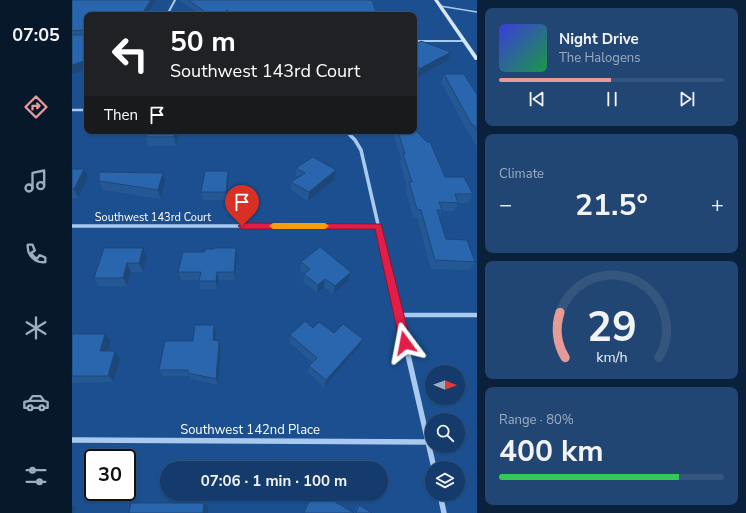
<!DOCTYPE html>
<meta charset="utf-8">
<style>
:root{--surface:#143b6b;--page:#214673;--text:#f1f3f6;--muted:#9dadc1;--line:#33557e;--accent:#e69b98}
body{margin:0;font-family:"Nunito Sans",sans-serif;background:var(--page);color:var(--text);height:100vh;display:flex;flex-direction:column;font-size:15px;white-space:nowrap}
*{box-sizing:border-box;margin:0}
p{font-size:13px;color:var(--muted)}
.icon{flex:none;width:22px;height:22px;fill:none;stroke:currentColor;stroke-width:2;stroke-linecap:round;stroke-linejoin:round}
.map{position:relative;flex:1;overflow:hidden}
.panel{display:flex;flex-direction:column;gap:8px;padding:8px;background:#0b203b;width:269px}
.panel>*{flex:none}
.hud{position:absolute;left:12px;top:12px;width:333px;height:122px;border-radius:8px;box-shadow:0 1px 3px #0004,0 0 0 1px var(--line);background:#202124;color:#fff;overflow:hidden}
.needle{width:26px;rotate:91deg}
.fabs{position:absolute;left:353px;top:365px;display:grid;gap:8px}
.fabs a{display:grid;place-items:center;width:40px;height:40px;border-radius:50%;background:var(--surface);box-shadow:0 1px 3px #0004,0 0 0 1px var(--line);font-size:20px}
.speed{position:absolute;left:12px;top:449px;display:flex;gap:8px;font-size:20px;font-weight:700;text-align:center}
.speed>*{display:grid;place-content:center;width:52px;height:52px;border-radius:50%;background:var(--surface);box-shadow:0 1px 3px #0004,0 0 0 1px var(--line);line-height:1}
.speed .limit{border:2px solid #111;border-radius:6px;background:#fff;color:#111}
.pin{position:absolute;display:grid;place-items:center;width:34px;height:34px;color:#fff;margin:-41px -17px;border-radius:50% 50% 50% 0;rotate:-45deg;box-shadow:0 0 4px #0007}
.pin .icon{rotate:45deg}
.me{position:absolute;width:44px;margin:-22px;rotate:347deg;stroke-linejoin:round;filter:drop-shadow(0 0 3px #0008)}
.turn{display:flex;align-items:center;gap:14px;height:84px;padding:0 20px;font-size:18px}
.turn .icon{width:52px;height:52px;stroke-width:2.5}
.turn b{display:block;font-size:28px;line-height:34px}
.then{display:flex;align-items:center;height:38px;padding:0 20px;background:#0003;gap:8px;font-size:15px}
.big{font-size:30px;font-weight:700;line-height:1.1}
.panel .widget{flex:1;display:flex;flex-direction:column;justify-content:center;gap:6px;min-width:0;padding:0 14px;border-radius:8px;background:var(--page)}
.panel .dial{align-items:center;gap:0}
.dial svg{height:104px;overflow:visible;fill:none;stroke:var(--line);stroke-width:7;stroke-linecap:round;text-anchor:middle}
.dial text{fill:var(--text);stroke:none}
.song{display:flex;align-items:center;gap:12px}
.cover{width:48px;height:48px;border-radius:6px;background:linear-gradient(135deg,hsl(240 70% 55%),hsl(140 70% 35%))}
.played{height:4px;border-radius:2px;background:linear-gradient(90deg,var(--accent) 50%,var(--line) 50%)}
.keys{display:flex;justify-content:space-around;direction:ltr}
.heat{display:flex;justify-content:space-between;align-items:center;font-size:22px;direction:ltr}
.charge{height:6px;border-radius:3px;background:linear-gradient(90deg,#34c759 80%,var(--line) 0)}
.trip{position:absolute;left:88px;top:461px;width:228px;height:40px;border-radius:20px;background:var(--surface);box-shadow:0 1px 3px #0004,0 0 0 1px var(--line);font-weight:700;line-height:40px;text-align:center}
main{display:flex;flex:1;min-height:0}
.menu{display:flex;flex-direction:column;width:72px;justify-content:space-around;align-items:center;background:#08182b;color:var(--muted)}
.menu .icon{width:28px;height:28px}
.menu .active{color:var(--accent)}
.menu b{font-size:18px;color:var(--text)}
.map>svg:first-child{display:block}
.lines{fill:none;stroke-linecap:round;stroke-linejoin:round}
.lane{stroke:#a9c9ee;stroke-width:1.5}
.street-far4{stroke:#a9c9ee;stroke-width:2}
.street-far3{stroke:#a9c9ee;stroke-width:2.5}
.street-far2{stroke:#a9c9ee;stroke-width:3.5}
.street-far1{stroke:#a9c9ee;stroke-width:4.5}
.street{stroke:#a9c9ee;stroke-width:5.5}
.secondary{fill:#d6e6fa;fill-rule:evenodd}
.wall{fill:#245895}
.shaded-wall{fill:#1d4779}
.building{fill:#2a66ad;stroke:#1d4779}
.route{fill:#e11d48;stroke:#92132f}
.slow{fill:#f59e0b}
.labels{text-anchor:middle;dominant-baseline:central;stroke-width:4;stroke-linejoin:round;paint-order:stroke}
.street-label{font-size:11px;fill:#fff;stroke:#1b4f8f}
.near-street-label{font-size:13px;fill:#fff;stroke:#1b4f8f}
</style>
<main>
<nav class="menu">
<b>07:05</b>
<svg class="icon active" aria-label="directions" viewBox="0 0 24 24"><path d="M12 3l9 9-9 9-9-9zM9 14v-3h6M13 9l2 2-2 2"/></svg>
<svg class="icon" aria-label="music" viewBox="0 0 24 24"><path d="M9 18V5l10-2v13"/><circle cx="6" cy="18" r="3"/><circle cx="16" cy="16" r="3"/></svg>
<svg class="icon" aria-label="phone" viewBox="0 0 24 24"><path d="M5 4h4l2 5-3 2q2 4 5 5l2-3 5 2v4C11 20 4 13 5 4z"/></svg>
<svg class="icon" aria-label="climate" viewBox="0 0 24 24"><path d="M12 3v18M4 7l16 10M4 17L20 7"/></svg>
<svg class="icon" aria-label="car" viewBox="0 0 24 24"><path d="M5 17H2v-5l4-1 3-4h7l3 4 3 1v5h-3M9 17h6M6 11h13"/><circle cx="7" cy="17" r="2"/><circle cx="17" cy="17" r="2"/></svg>
<svg class="icon" aria-label="filters" viewBox="0 0 24 24"><path d="M4 7h16M4 17h16"/><circle cx="9" cy="7" r="2"/><circle cx="15" cy="17" r="2"/></svg>
</nav>
<div class="map">
<svg width="405" height="513" viewBox="0 0 405 513">
<rect width="100%" height="100%" fill="#1b4f8f"/>
<g class="lines">
<path class="lane" d="M368 6 405 12"/>
<g class="street-far4">
<path d="M95 15 103 0"/>
<path d="M342 41H392"/>
</g>
<g class="street-far3">
<path d="M0 110H15"/>
<path d="M273 131 279 136"/>
</g>
<g class="street-far2">
<path d="M278 135 283 140 289 150 308 233"/>
<path d="M0 226H306"/>
</g>
<g class="street-far1">
<path d="M308 232 336 356"/>
<path d="M327 315H405"/>
</g>
<g class="street">
<path d="M336 355 362 468"/>
<path d="M0 440 356 442"/>
<path d="M368 494 372 513"/>
</g>
<path class="secondary" d="M362 0H366L405 56V60H403Z"/>
</g>
<g class="wall">
<path d="M0 0H84L75 15H15V69L0 74Z"/>
<path d="M107 0H300L305 15H129Z"/>
<path d="M342 45 379 52 376 60 345 78 342 71Z"/>
<path d="M372 74 405 95V147L398 134 396 133 369 82Z"/>
<path d="M343 130 373 177 401 194 396 203H386L382 211H370L367 217 374 239 403 262 398 270 359 269 345 218H341L334 191 335 187 328 162 329 158 320 131H342Z"/>
<path d="M76 131H108L104 146H76L74 137Z"/>
<path d="M224 168 264 170 263 179 236 201 219 190V182L226 177 224 176Z"/>
<path d="M0 169 16 178 6 198H0Z"/>
<path d="M157 180 155 200H131L129 192Z"/>
<path d="M27 181H93L89 199 31 190Z"/>
<path d="M71 248 75 257 71 272H59L55 286H27L22 278Z"/>
<path d="M142 249 165 256 163 280H147L145 289H129L127 280H109L106 272 133 252Z"/>
<path d="M229 262 279 272 277 280 261 294 252 287 245 293 231 282 233 274 228 271Z"/>
<path d="M142 325 144 333 143 341H147L149 348 146 385 119 379 118 376H91L87 370Z"/>
<path d="M241 328 262 333 288 346 252 387 236 372 237 366 240 362 217 342 218 335Z"/>
<path d="M0 335 39 341 36 351H43L48 358 42 382 0 383Z"/>
<path d="M287 505 300 513H282L284 508Z"/>
</g>
<g class="shaded-wall">
<path d="M79 0H84L75 15H69Z"/>
<path d="M156 10 157 15H146Z"/>
<path d="M379 52 376 60 345 78 347 69Z"/>
<path d="M15 60V69L0 74V65Z"/>
<path d="M104 131H108L104 146 102 137Z"/>
<path d="M12 169 16 178 6 198 2 189Z"/>
<path d="M264 170 263 179 236 201 237 192Z"/>
<path d="M156 171 157 180 155 200 154 192Z"/>
<path d="M91 173 93 181 89 199 86 190Z"/>
<path d="M71 248 75 257 71 272 67 263Z"/>
<path d="M164 248 165 256 163 280 162 272Z"/>
<path d="M55 263 59 272 55 286 51 278Z"/>
<path d="M145 272 147 280 145 289 144 281Z"/>
<path d="M279 272 277 280 261 294 263 286Z"/>
<path d="M253 279 252 287 245 293 246 285Z"/>
<path d="M142 325 144 333 143 348 141 340Z"/>
<path d="M33 334 39 341 34 358 28 351Z"/>
<path d="M291 339 288 346 252 387 254 380Z"/>
<path d="M147 341 149 348 146 385 144 379Z"/>
<path d="M43 351 48 358 42 382 36 376Z"/>
<path d="M132 503 136 506V513H131Z"/>
<path d="M0 506 4 507 2 513H0Z"/>
</g>
<g class="building">
<path d="M0 0H79L69 15H15V60L0 65V35H12L15 33 12 30 0 31Z"/>
<path d="M116 0H300L305 15H155L156 10 146 15H138Z"/>
<path d="M349 41 379 52 347 69 342 58V45Z"/>
<path d="M372 74H392L405 95V130L402 125H400Z"/>
<path d="M342 126 343 130 355 142H358L373 177H392L401 194H383L386 203 367 202 370 210H365L374 239 395 240 403 262 363 260 349 210 345 209 337 182H340L331 154H333L326 131H342Z"/>
<path d="M76 131H104L102 137H74Z"/>
<path d="M241 157 264 170 237 192 219 182 233 173 224 168Z"/>
<path d="M0 169H12L2 189H0Z"/>
<path d="M133 171H156L154 192H129Z"/>
<path d="M27 172 91 173 86 190 27 181Z"/>
<path d="M248 247 279 272 263 286 253 279 246 285 232 274 238 269 229 262Z"/>
<path d="M32 248H71L67 263H55L51 278H22Z"/>
<path d="M142 248H164L162 272H145L144 281H127L129 272H106L111 252H133V249H142Z"/>
<path d="M233 321 241 328 247 322 262 333 271 324 291 339 254 380 237 366 245 358 218 335Z"/>
<path d="M123 325H142L141 340 147 341 144 379 116 373V370H87L93 341H121Z"/>
<path d="M0 334H33L28 351H43L36 376H0Z"/>
<path d="M240 494H250L282 513H232Z"/>
<path d="M59 503H132L131 513H57Z"/>
<path d="M287 505 300 513H284Z"/>
</g>
<path class="route" d="M170 223 309 224 339 343 337 347 333 348 329 347 328 343 303 229H170L166 226Z"/>
<path class="slow" d="M201 223H253L257 226 253 229H201L197 226Z"/>
<g class="labels">
<g class="street-label">
<text x="81" y="217">Southwest 143rd Court</text>
</g>
<g class="near-street-label">
<text x="178" y="430">Southwest 142nd Place</text>
</g>
</g>
</svg>
<div class="fabs">
<a><svg class="needle" viewBox="-14 -14 28 28"><path d="M0-13l5 13h-10z" fill="#e53935"/><path d="M0 13l5-13h-10z" fill="#9dadc1"/></svg></a>
<a><svg class="icon" aria-label="search" viewBox="0 0 24 24"><circle cx="10" cy="10" r="6"/><path d="M15 15l6 6"/></svg></a>
<a><svg class="icon" aria-label="layers" viewBox="0 0 24 24"><path d="M12 4l9 5-9 5-9-5zM3 14l9 5 9-5"/></svg></a>
</div>
<div class="speed"><div class="limit">30</div></div>
<div class="pin" style="left:170px;top:226px;background:#d93025"><svg class="icon" aria-label="arrive" viewBox="0 0 24 24"><path d="M6 21V4h12l-3 4 3 4H6"/></svg></div>
<svg class="me" style="left:333px;top:343px" viewBox="-20 -20 40 40"><path d="M0-17L14 15 0 8-14 15z" fill="#e11d48" stroke="#fff" stroke-width="4"/></svg>
<div class="trip">07:06 · 1 min · 100 m</div>
<div class="hud">
<div class="turn"><svg class="icon" aria-label="left" viewBox="0 0 24 24"><path d="M17 20v-9H6M10 6l-5 5 5 5"/></svg><div><b>50 m</b>Southwest 143rd Court</div></div>
<div class="then">Then<svg class="icon" aria-label="arrive" viewBox="0 0 24 24"><path d="M6 21V4h12l-3 4 3 4H6"/></svg></div>
</div>
</div>
<section class="panel">
<div class="widget">
<div class="song"><i class="cover"></i><div><b>Night Drive</b><p>The Halogens</p></div></div>
<div class="played"></div>
<div class="keys"><svg class="icon" aria-label="previous" viewBox="0 0 24 24"><path d="M18 5L8 12l10 7zM5 5v14"/></svg><svg class="icon" aria-label="pause" viewBox="0 0 24 24"><path d="M8 5v14M16 5v14"/></svg><svg class="icon" aria-label="next" viewBox="0 0 24 24"><path d="M6 5l10 7-10 7zM19 5v14"/></svg></div>
</div>
<div class="widget"><p>Climate</p>
<div class="heat"><a>−</a><b class="big">21.5°</b><a>+</a></div>
</div>
<div class="widget dial"><svg viewBox="0 0 100 80">
<path d="M14 69A42 42 0 1 1 86 69"/>
<path d="M14 69A42 42 0 0 1 10 34" stroke="#e69b98"/>
<text x="50" y="56" font-size="32" font-weight="700">29</text>
<text x="50" y="72" font-size="11">km/h</text>
</svg></div>
<div class="widget"><p>Range · 80%</p><b class="big">400 km</b><div class="charge"></div></div>
</section>
</main>
